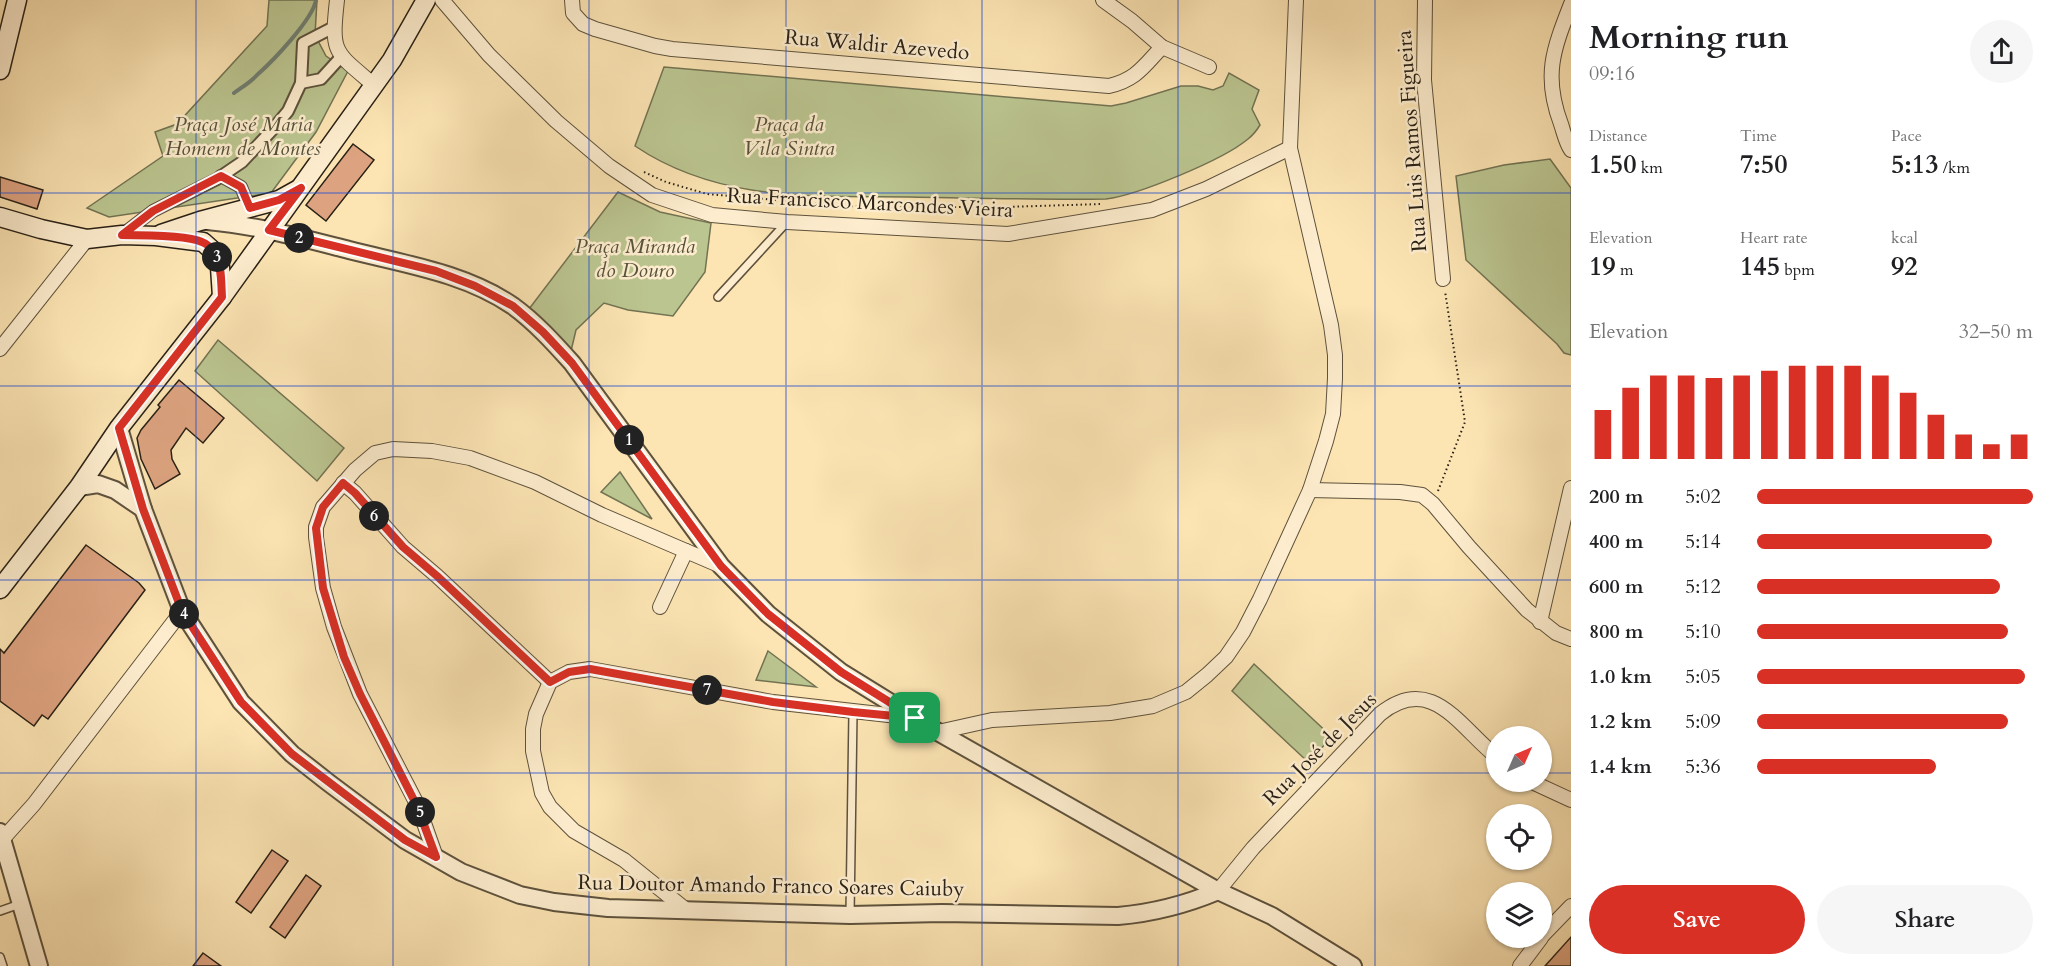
<!DOCTYPE html>
<meta charset="utf-8">
<style>
:root{--surface:#fff;--page:#f6f6f6;--text:#202124;--muted:#757577;--accent:#d93025}
body{margin:0;font-family:Cardo,serif;background:var(--page);color:var(--text);height:100vh;display:flex;flex-direction:column;font-size:22px;white-space:nowrap}
*{box-sizing:border-box;margin:0}
p{font-size:20px;color:var(--muted)}
.icon{flex:none;width:33px;height:33px;fill:none;stroke:currentColor;stroke-width:2;stroke-linecap:round;stroke-linejoin:round}
.map{position:relative;flex:1;overflow:hidden}
.details{display:flex;flex-direction:column;background:var(--surface);width:480px}
.details>*{flex:none}
.needle{width:39px;rotate:45deg}
.controls{position:absolute;left:1486px;top:726px;display:grid;gap:12px}
.controls a{display:grid;place-items:center;width:66px;height:66px;border-radius:50%;background:var(--surface);box-shadow:0 2px 4px #0004;font-size:30px}
.pin{position:absolute;display:grid;place-items:center;width:51px;height:51px;color:#fff;margin:-26px;border-radius:12px;box-shadow:0 3px 9px #0006}
.km{position:absolute;width:30px;height:30px;margin:-15px;border-radius:50%;background:#222;color:#fff;font-size:16px;line-height:30px;text-align:center}
.round{display:grid;place-items:center;flex:none;width:63px;height:63px;border-radius:32px;background:var(--page)}
.head{display:flex;align-items:center;justify-content:space-between;height:102px;padding:0 18px}
h1{font-size:33px;font-weight:800;line-height:45px}
.figures{display:grid;grid-template-columns:repeat(3,1fr);gap:9px;height:102px;padding:6px 18px}
.figures div{display:grid;align-content:center}
.figures b{font-size:26px;font-weight:800}
.figures small{font-size:16px;font-weight:400}
.figures p{font-size:16px}
.chart{height:168px;padding:12px 18px}
.chart p{display:flex;justify-content:space-between}
.chart svg{width:100%;height:108px;margin-top:6px;stroke:var(--accent);stroke-width:6}
.action{display:flex;gap:12px;margin-top:auto;padding:12px 18px}
.action a{flex:1;height:69px;border-radius:36px;background:var(--accent);color:#fff;font-size:24px;font-weight:800;line-height:69px;text-align:center}
.action a+a{background:var(--page);color:var(--text)}
ul{padding:0 18px;list-style:none;font-size:20px}
li{display:grid;grid-template-columns:96px 72px 1fr;align-items:center;height:45px}
li i{height:15px;border-radius:8px;background:var(--accent)}
main{display:flex;flex:1;min-height:0}
.map>svg:first-child{display:block}
</style>
<main>
<div class="map">
<svg width="1571" height="966" viewBox="0 0 1571 966">
<rect width="100%" height="100%" fill="#fce4b3"/>
<filter id="stains"><feTurbulence type="fractalNoise" baseFrequency=".00333" numOctaves="4"/><feColorMatrix values="0 0 0 0 .2 0 0 0 0 .09 0 0 0 0 .02 0 0 0 .5 -.17"/></filter>
<radialGradient id="worn" r=".72"><stop offset=".6" stop-color="#630" stop-opacity="0"/><stop offset="1" stop-color="#630" stop-opacity=".3"/></radialGradient>
<g fill="#bbc590" stroke="#727353" stroke-width="1.5">
<polygon points="269,0 317,0 315,35 326,56 348,71 316,132 271,193 109,217 87,208 163,156 155,132 177,124 267,26"/>
<path d="M664,67L1111,106L1126,103L1181,86H1198L1213,90L1223,86L1229,73L1259,90L1252,109L1260,125C1257,130 1253,135 1248,139C1223,160 1138,195 1106,199C1040,200 975,198 909,197C813,196 718,202 635,146Z"/>
<polygon points="1550,159 1571,188 1571,355 1564,353 1557,344 1466,260 1456,176 1504,165"/>
<polygon points="618,192 660,212 711,223 705,272 673,316 628,310 604,303 576,330 571,351 529,309"/>
<polygon points="218,340 344,448 317,481 195,371"/>
<polygon points="620,472 652,519 601,492"/>
<polygon points="768,651 816,687 756,680"/>
<polygon points="1254,664 1332,737 1308,762 1232,691"/>
</g>
<g fill="none" stroke-linecap="round" stroke-linejoin="round">
<path stroke="#707f72" stroke-width="4" d="M234,93C242,87 251,82 257,75C273,61 313,19 316,0"/>
</g>
<g fill="#dda380" stroke="#292116" stroke-width="1.5">
<polygon points="353,144 374,160 326,221 306,205"/>
<polygon points="0,177 43,190 37,209 0,197"/>
<polygon points="179,380 224,418 203,443 186,428 171,450 172,459 180,474 155,489 141,459 137,438 141,430 160,407 158,405"/>
<polygon points="86,545 139,583 145,590 48,719 42,715 34,726 0,701 0,649 4,653"/>
<polygon points="272,850 288,861 251,913 236,902"/>
<polygon points="306,875 321,886 285,938 270,927"/>
<polygon points="1571,937 1571,966 1545,966"/>
<polygon points="203,953 221,966 193,966"/>
</g>
<g fill="none" stroke-linecap="round" stroke-linejoin="round">
<defs>
<g id="service">
<polyline points="718,297 787,222"/>
<polyline points="0,911 20,904"/>
<polyline points="850,915 853,712"/>
<polyline points="0,957 3,966"/>
</g>
<g id="pedestrian">
<polyline points="301,83 321,79 341,57"/>
<polyline points="221,176 241,187 250,209"/>
<polyline points="123,234 153,211 217,179 242,162 274,128 288,111 301,83 303,43 334,27"/>
</g>
<g id="minor">
<path d="M337,0C331,54 334,51 374,85"/>
<polyline points="442,0 489,55 556,121 609,166 652,195 712,215 787,222 1008,234 1152,210 1206,189 1290,148"/>
<path d="M572,0L573,13L583,24L595,29L655,46L672,49L1109,86C1136,80 1144,66 1162,47"/>
<polyline points="1103,0 1132,21 1162,47 1209,67"/>
<polyline points="1425,0 1424,80 1443,279"/>
<path d="M1571,4C1553,50 1543,76 1561,124C1564,133 1566,143 1571,150"/>
<polyline points="0,349 87,239"/>
<polyline points="343,483 355,493 403,547 437,576 550,682"/>
<polyline points="1310,490 1400,492 1422,495 1433,504 1469,547 1527,610 1556,633 1571,639"/>
<polyline points="660,607 686,551"/>
<polyline points="1540,622 1571,488"/>
<polyline points="938,732 992,720 1110,713 1153,706 1186,692 1207,675 1226,657 1243,632 1260,599 1310,490 1326,441 1333,414 1335,378 1335,355 1331,325 1290,148 1296,0"/>
<polyline points="1532,782 1571,800"/>
<polyline points="0,842 34,804 182,611"/>
<polyline points="436,857 418,806 360,694 334,627 323,588 316,537 316,527 323,507 355,470 375,453 393,449 432,451 470,458 535,482 602,515 721,566"/>
<path d="M1218,891L1253,848L1380,714C1432,672 1460,728 1497,757"/>
<polyline points="685,909 624,860 574,831 550,807 542,793 533,751 533,729 536,714 550,682 569,672 590,669 773,702 915,718"/>
<polyline points="1542,936 1571,906"/>
<polyline points="1520,966 1541,938"/>
</g>
<g id="tertiary">
<path d="M207,221C255,225 302,238 349,250C404,264 465,273 513,306C535,322 554,343 572,363L721,566L768,614L841,672L938,732L1218,891L1272,916L1353,966"/>
<path d="M119,428L143,509L182,611L241,702L292,754L329,783L405,840L461,872L520,895L554,902L608,908L850,915L942,913L1118,916C1153,913 1187,904 1218,891"/>
<polyline points="79,487 98,484 115,490 143,509"/>
<polyline points="0,832 39,966"/>
</g>
<g id="secondary">
<polyline points="0,70 17,0"/>
<polyline points="0,217 41,229 87,239 122,235 156,236 203,242 212,250 217,257 220,267 222,297"/>
<polyline points="161,234 200,221 279,200 297,190"/>
<polyline points="0,589 79,487 119,428 222,297 392,60 426,0"/>
</g>
</defs>
<use href="#service" stroke="#5e523d" stroke-width="10"/>
<use href="#pedestrian" stroke="#5e523d" stroke-width="14"/>
<use href="#minor" stroke="#5e523d" stroke-width="16"/>
<use href="#tertiary" stroke="#5e523d" stroke-width="20"/>
<use href="#secondary" stroke="#292116" stroke-width="21"/>
<g stroke="#292116" stroke-width="2" stroke-dasharray="1.5 3" stroke-linecap="butt">
<polyline points="644,172 666,182 707,194 860,207 1005,207 1102,204"/>
<polyline points="1005,207 1006,219"/>
<polyline points="1438,491 1465,422 1445,291"/>
</g>
<use href="#service" stroke="#fdedce" stroke-width="7"/>
<use href="#pedestrian" stroke="#fdedce" stroke-width="10"/>
<use href="#minor" stroke="#fdedce" stroke-width="14"/>
<use href="#tertiary" stroke="#fdedce" stroke-width="16"/>
<use href="#secondary" stroke="#fdedce" stroke-width="18"/>
</g>
<g fill="none" stroke-linecap="round" stroke-linejoin="round">
<defs>
<path id="route" d="M221,176L241,187L250,208L279,200L301,188L269,230L436,271L475,286L513,306L543,332L572,363L721,566L768,614L841,672L915,718L853,712L773,702L590,669L569,672L550,682L437,576L403,547L355,493L343,483L323,507L316,528L323,588L344,657L360,694L417,806L436,857L405,840L292,754L241,702L182,611L143,509L119,428L222,297C221,283 222,268 216,255C213,250 208,244 202,242C186,235 140,235 122,235L153,211Z"/>
</defs>
<use href="#route" stroke="#fff" stroke-width="12"/>
<use href="#route" stroke="#d93025" stroke-width="8"/>
</g>
<path fill="none" stroke="#1d4ed8" stroke-width="1.5" stroke-opacity="0.55" d="M196,0V966M393,0V966M589,0V966M786,0V966M982,0V966M1178,0V966M1375,0V966M0,193H1571M0,386H1571M0,580H1571M0,773H1497M1542,773H1571"/>
<g text-anchor="middle" dominant-baseline="central" stroke-width="5" stroke-linejoin="round" paint-order="stroke">
<g font-size="21" fill="#292116" stroke="#fdedce">
<text transform="translate(877 45) rotate(5)">Rua Waldir Azevedo</text>
<text transform="translate(1412 141) rotate(-94)">Rua Luis Ramos Figueira</text>
<text transform="translate(870 203) rotate(3)">Rua Francisco Marcondes Vieira</text>
<text transform="translate(1320 749) rotate(-45)">Rua José de Jesus</text>
<text transform="translate(771 886) rotate(1)">Rua Doutor Amando Franco Soares Caiuby</text>
</g>
<g font-size="21" font-style="italic" fill="#55523b" stroke="#fdedce">
<text x="243" y="124">Praça José Maria<tspan x="243" dy="24">Homem de Montes</tspan></text>
<text x="789" y="124">Praça da<tspan x="789" dy="24">Vila Sintra</tspan></text>
<text x="635" y="246">Praça Miranda<tspan x="635" dy="24">do Douro</tspan></text>
</g>
</g>
<rect width="100%" height="100%" filter="url(#stains)"/>
<rect width="100%" height="100%" fill="url(#worn)"/>
</svg>
<div class="controls">
<a><svg class="needle" viewBox="-14 -14 28 28"><path d="M0-13l5 13h-10z" fill="#e53935"/><path d="M0 13l5-13h-10z" fill="#757577"/></svg></a>
<a><svg class="icon" aria-label="locate" viewBox="0 0 24 24"><circle cx="12" cy="12" r="6"/><path d="M12 2v4M12 18v4M2 12h4M18 12h4"/></svg></a>
<a><svg class="icon" aria-label="layers" viewBox="0 0 24 24"><path d="M12 4l9 5-9 5-9-5zM3 14l9 5 9-5"/></svg></a>
</div>
<div class="pin" style="left:915px;top:718px;background:#1e9e55"><svg class="icon" aria-label="arrive" viewBox="0 0 24 24"><path d="M6 21V4h12l-3 4 3 4H6"/></svg></div>
<b class="km" style="left:629px;top:440px">1</b>
<b class="km" style="left:299px;top:238px">2</b>
<b class="km" style="left:217px;top:257px">3</b>
<b class="km" style="left:184px;top:614px">4</b>
<b class="km" style="left:420px;top:812px">5</b>
<b class="km" style="left:374px;top:516px">6</b>
<b class="km" style="left:707px;top:690px">7</b>
</div>
<section class="details">
<div class="head"><div><h1>Morning run</h1><p>09:16</p></div><a class="round"><svg class="icon" aria-label="share" viewBox="0 0 24 24"><path d="M12 15V3M7 8l5-5 5 5M5 13v7h14v-7"/></svg></a></div>
<div class="figures">
<div><p>Distance</p><b>1.50<small> km</small></b></div>
<div><p>Time</p><b>7:50</b></div>
<div><p>Pace</p><b>5:13<small> /km</small></b></div>
</div>
<div class="figures">
<div><p>Elevation</p><b>19<small> m</small></b></div>
<div><p>Heart rate</p><b>145<small> bpm</small></b></div>
<div><p>kcal</p><b>92</b></div>
</div>
<div class="chart"><p><span>Elevation</span>32–50 m</p>
<svg viewBox="0 0 160 44" preserveAspectRatio="none"><path d="M5 44V24M15 44V15M25 44V10M35 44V10M45 44V11M55 44V10M65 44V8M75 44V6M85 44V6M95 44V6M105 44V10M115 44V17M125 44V26M135 44V34M145 44V38M155 44V34"/></svg>
</div>
<ul>
<li><b>200 m</b>5:02<i style="width:100%"></i></li>
<li><b>400 m</b>5:14<i style="width:85%"></i></li>
<li><b>600 m</b>5:12<i style="width:88%"></i></li>
<li><b>800 m</b>5:10<i style="width:91%"></i></li>
<li><b>1.0 km</b>5:05<i style="width:97%"></i></li>
<li><b>1.2 km</b>5:09<i style="width:91%"></i></li>
<li><b>1.4 km</b>5:36<i style="width:65%"></i></li>
</ul>
<div class="action"><a>Save</a><a>Share</a></div>
</section>
</main>
